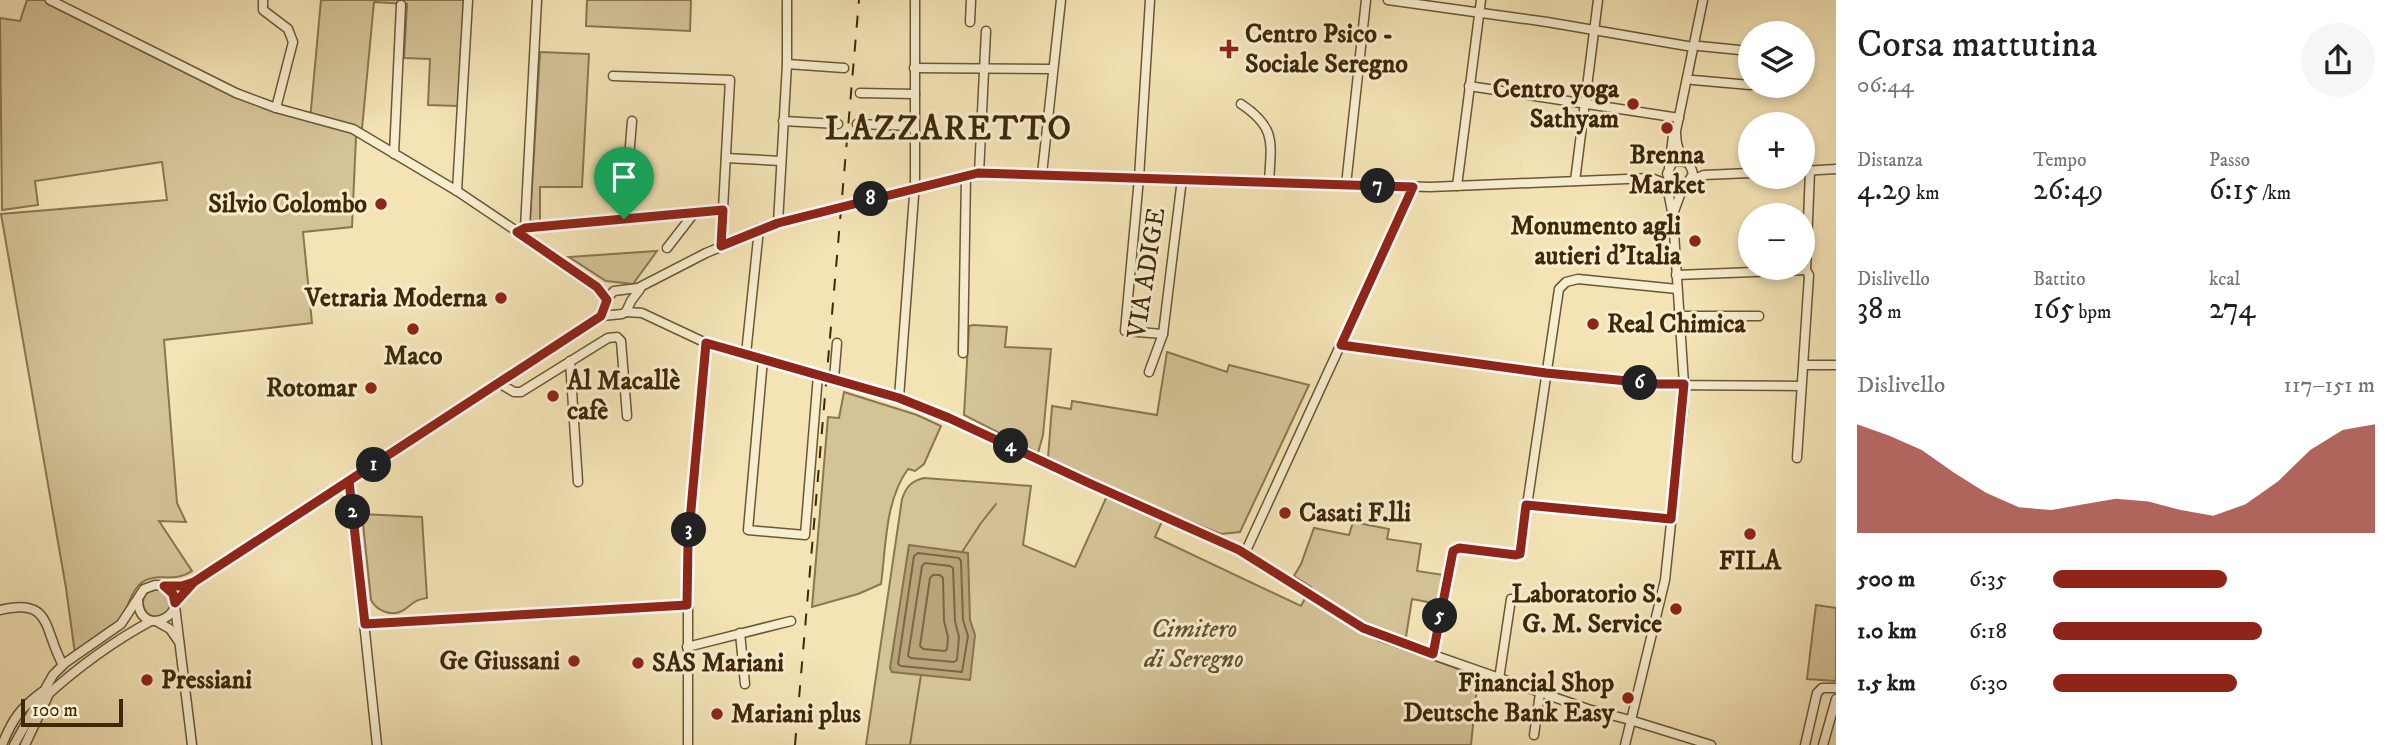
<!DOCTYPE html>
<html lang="it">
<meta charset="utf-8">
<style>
:root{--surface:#fff;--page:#f6f6f6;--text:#202124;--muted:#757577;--accent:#8f2418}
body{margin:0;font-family:"IM FELL DW Pica",serif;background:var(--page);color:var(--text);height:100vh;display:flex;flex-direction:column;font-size:26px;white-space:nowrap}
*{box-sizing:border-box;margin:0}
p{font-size:23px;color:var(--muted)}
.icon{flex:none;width:38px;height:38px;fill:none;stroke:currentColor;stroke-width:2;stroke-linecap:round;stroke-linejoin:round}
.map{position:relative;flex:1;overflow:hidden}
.details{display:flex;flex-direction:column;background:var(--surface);width:560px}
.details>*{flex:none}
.controls{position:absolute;left:1738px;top:21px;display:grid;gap:14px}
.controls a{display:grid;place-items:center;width:77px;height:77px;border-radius:50%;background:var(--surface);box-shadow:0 4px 10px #0003;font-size:35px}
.scale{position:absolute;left:21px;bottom:18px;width:102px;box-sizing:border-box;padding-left:7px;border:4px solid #3f2807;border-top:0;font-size:19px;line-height:24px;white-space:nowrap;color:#3f2807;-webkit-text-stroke:5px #f7edcf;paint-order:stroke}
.pin{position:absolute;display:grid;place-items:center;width:60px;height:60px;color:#fff;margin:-72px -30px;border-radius:50% 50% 50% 0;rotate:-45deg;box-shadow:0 0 7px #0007}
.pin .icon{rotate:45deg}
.km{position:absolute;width:35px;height:35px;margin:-18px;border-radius:50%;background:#222;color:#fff;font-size:19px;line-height:35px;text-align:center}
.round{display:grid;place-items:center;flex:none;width:74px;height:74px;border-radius:37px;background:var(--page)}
.summary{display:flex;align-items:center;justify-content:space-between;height:119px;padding:0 21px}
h1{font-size:38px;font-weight:600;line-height:52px}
.metrics{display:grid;grid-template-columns:repeat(3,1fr);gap:10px;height:119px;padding:7px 21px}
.metrics div{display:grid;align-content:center}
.metrics b{font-size:30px;font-weight:600}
.metrics small{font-size:19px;font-weight:400}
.metrics p{font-size:19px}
.chart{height:196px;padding:14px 21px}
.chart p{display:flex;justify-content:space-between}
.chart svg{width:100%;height:126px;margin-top:7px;fill:var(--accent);opacity:.7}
ul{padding:0 21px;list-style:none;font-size:23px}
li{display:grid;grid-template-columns:112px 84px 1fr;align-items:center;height:52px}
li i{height:18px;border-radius:9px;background:var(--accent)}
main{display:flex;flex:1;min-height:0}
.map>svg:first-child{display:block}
</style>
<main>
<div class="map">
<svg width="1836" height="745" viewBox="0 0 1836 745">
<rect width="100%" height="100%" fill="#f3e3b5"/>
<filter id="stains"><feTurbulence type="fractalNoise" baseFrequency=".00286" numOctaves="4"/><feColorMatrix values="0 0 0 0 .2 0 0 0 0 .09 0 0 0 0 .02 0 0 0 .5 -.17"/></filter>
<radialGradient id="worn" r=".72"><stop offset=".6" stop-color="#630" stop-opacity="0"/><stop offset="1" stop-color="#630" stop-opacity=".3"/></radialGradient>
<g fill="#d4c397" stroke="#8a764f" stroke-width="2">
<path d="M27,0H44L148,49L237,95L310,120L321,0H464L458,106L428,105L430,59L404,58L407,4L374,2L362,129L356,137L352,227L303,232L312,323L164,340L177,503L186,522L159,521L192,571C173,584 156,571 141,583C131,591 129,606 122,616C111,631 90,643 75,654L66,588L1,214L167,200L162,162L35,181L38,205L2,210L0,18L20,21Z"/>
<polygon points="587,0 691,0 690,31 586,26"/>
<polygon points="540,52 589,54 582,187 540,187 540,221 530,221"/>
<polygon points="657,251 633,284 606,281 569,257"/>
<polygon points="973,325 1007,327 1005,347 1051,349 1043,435 1038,453 964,415 969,326"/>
<path d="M1167,352L1227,372L1229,365L1309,385L1240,532L1221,534L1166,512L1155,537L1301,606L1311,587L1294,576L1301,564L1314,528L1349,535L1353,522L1389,529L1387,539L1421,544L1417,571L1444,575L1438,604L1412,599L1404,649L1478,676L1471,745H866L902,499C906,487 911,481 924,478L1031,486L1023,545L1075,567L1111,487L1048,458L1052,406L1071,409L1072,401L1157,415Z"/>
<path d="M844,392L917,415L941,426L924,464L915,471L908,469C885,500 886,547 881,584L858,594L812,607L828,417L839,418Z"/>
<path d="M362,514L422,517L427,598C412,600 413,605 402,611C391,617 376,610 371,600Z"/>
<circle cx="157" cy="603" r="14"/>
<polygon points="1816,605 1836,608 1836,681 1807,679"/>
</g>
<polygon fill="#b6a37a" stroke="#86724c" stroke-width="2" points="909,545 968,553 970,620 975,635 970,680 892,672 890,668"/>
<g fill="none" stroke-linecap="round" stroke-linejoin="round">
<g stroke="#7a6640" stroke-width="2">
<polygon points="918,553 959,558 961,561 963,620 968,636 962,672 901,666 898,664 914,556"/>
<polygon points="925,563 950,566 953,568 955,621 959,637 957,660 954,662 911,658 908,656 922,566"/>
<polygon points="933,575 940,575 943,578 944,621 948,637 947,649 945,651 923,649 920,646 930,578"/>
</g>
<g stroke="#86724c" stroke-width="2">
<polyline points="962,552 981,523 996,504"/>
<polyline points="910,745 921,675"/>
</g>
<defs>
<g id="minor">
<polyline points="50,0 236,93 276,108 353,129 457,191 546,251 597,287 607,300"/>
<polyline points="263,0 263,10 288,29 293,42 276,108"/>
<polyline points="1150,0 1139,178 1125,331 1163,334"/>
<polyline points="1388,0 1547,22 1693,47"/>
<polyline points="970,22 971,0"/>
<polyline points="1699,46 1750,51"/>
<polyline points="787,64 844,68"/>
<polyline points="914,68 1052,69"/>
<polyline points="613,76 730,80 721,246"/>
<polyline points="1693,80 1750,85"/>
<polyline points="1469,86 1679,118"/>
<polyline points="860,93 915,94"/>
<path d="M1241,104C1277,128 1271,143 1269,182"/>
<polyline points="783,121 838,124"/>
<polyline points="857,124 914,126"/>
<polyline points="394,154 401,5"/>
<polyline points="726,158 781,161"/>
<polyline points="1685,162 1678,161 1672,163 1667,174 1673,185 1680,187 1687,185"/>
<polyline points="1669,167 1673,136"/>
<polyline points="1802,171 1836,169"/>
<polyline points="979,173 986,31"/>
<polyline points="1042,174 1061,0"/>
<polyline points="1575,181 1598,0"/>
<polyline points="1690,181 1704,175 1750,173"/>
<polyline points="1346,185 1366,0"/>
<polyline points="1457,186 1481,0"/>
<polyline points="457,191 468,0"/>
<path d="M1673,214L1680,195L1693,174C1689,155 1676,160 1676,131L1703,0"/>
<polyline points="624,219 632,121"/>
<polyline points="778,223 787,64 787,0"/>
<polyline points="525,228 537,0"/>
<polyline points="520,230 525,228 723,210"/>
<polyline points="667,248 695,212"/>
<polyline points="1676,275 1806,270"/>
<polyline points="626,312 642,313 706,343 899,398 949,418 1091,484 1239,550 1364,628 1379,636 1588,709 1630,720 1711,745"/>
<polyline points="602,316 607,298 614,291 638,288 706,253 778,223 979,173 1430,187 1651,178 1664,183 1669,181"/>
<polyline points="1679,316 1759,316"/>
<polyline points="1341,345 1546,373 1658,385 1801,386"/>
<polyline points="963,353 966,176"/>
<polyline points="746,354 759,229"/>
<polyline points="763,359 748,530 805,535 818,375"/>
<polyline points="570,361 578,482"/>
<polyline points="1804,365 1836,365"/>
<polyline points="1149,372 1163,334 1182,179"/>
<polyline points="834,379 837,343"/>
<polyline points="497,382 514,392 521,392 608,338 617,337 621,341 627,416"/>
<polyline points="899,398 915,182 915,0"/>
<polyline points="1797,458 1809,275 1806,270 1810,171"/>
<polyline points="349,481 377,745"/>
<polyline points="1526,505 1671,519"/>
<polyline points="1245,553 1413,187"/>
<path d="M138,600C139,642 198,612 165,586"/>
<polyline points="175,603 194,582 602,316 622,314 626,312 631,301 640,289"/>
<polyline points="175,606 192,745"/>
<path d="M0,610C53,597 43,630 63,665"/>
<polyline points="156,621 170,629 179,642"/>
<polyline points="365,624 687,605"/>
<polyline points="740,633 745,684"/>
<polyline points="687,647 791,621"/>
<polyline points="1433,654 1453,551 1459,548 1516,555 1520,553 1559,289 1566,282 1578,279 1677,289"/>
<polyline points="1499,679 1511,599"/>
<path d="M44,698C77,668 112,642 151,621"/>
<polyline points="1534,735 1540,693"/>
<path d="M2,745C12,720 20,708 42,692"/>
<polyline points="14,745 53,675 65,663 121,624 144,589 155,585 174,586 192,583"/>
<polyline points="25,745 48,696"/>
<polyline points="688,745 688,543 706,343"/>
<polyline points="1625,745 1665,580 1683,410 1684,384 1673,217 1668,191 1670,182"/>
<polyline points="1805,745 1817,693 1822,688 1836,688"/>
<polyline points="1823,745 1836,699"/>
</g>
</defs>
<use href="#minor" stroke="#6c5732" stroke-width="11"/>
<use href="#minor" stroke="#f7edcf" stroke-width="8"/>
<polyline stroke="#3f2807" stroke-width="2" stroke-dasharray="12 12" stroke-linecap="butt" points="795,745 859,0"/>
</g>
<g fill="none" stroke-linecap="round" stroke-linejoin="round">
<defs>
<polyline id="route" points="624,219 525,228 517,232 597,287 607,300 601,316 194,582 175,603 173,594 164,586 182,586 194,582 349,481 365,624 687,605 688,543 706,343 899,398 949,418 1091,484 1239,550 1363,628 1433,654 1453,551 1459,548 1516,555 1520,554 1526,505 1671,519 1684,384 1658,384 1546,373 1341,345 1413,187 978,173 778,223 721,246 723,210 624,219"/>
</defs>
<use href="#route" stroke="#fff" stroke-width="14"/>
<use href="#route" stroke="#8f2418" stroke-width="9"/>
</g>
<g fill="#8f2418" stroke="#f7edcf" stroke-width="2.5">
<path d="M1225.5 38.5h7v7h7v7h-7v7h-7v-7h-7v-7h7z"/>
<circle cx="1633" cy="104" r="7"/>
<circle cx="1667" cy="128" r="7"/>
<circle cx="381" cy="204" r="7"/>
<circle cx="1695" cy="241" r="7"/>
<circle cx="501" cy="298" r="7"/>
<circle cx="1593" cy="324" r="7"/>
<circle cx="413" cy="329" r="7"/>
<circle cx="371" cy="388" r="7"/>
<circle cx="553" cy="396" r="7"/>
<circle cx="1285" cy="513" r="7"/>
<circle cx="1750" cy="534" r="7"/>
<circle cx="1676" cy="609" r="7"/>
<circle cx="574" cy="661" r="7"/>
<circle cx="638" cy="663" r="7"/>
<circle cx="147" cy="680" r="7"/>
<circle cx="1628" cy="698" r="7"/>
<circle cx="717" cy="714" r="7"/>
</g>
<g text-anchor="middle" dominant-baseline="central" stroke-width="6" stroke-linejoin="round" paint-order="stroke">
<g font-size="26" font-weight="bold" fill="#3f2807" stroke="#f7edcf" text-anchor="end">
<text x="1245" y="34" text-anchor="start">Centro Psico -<tspan x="1245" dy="30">Sociale Seregno</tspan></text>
<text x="1619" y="89">Centro yoga<tspan x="1619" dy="30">Sathyam</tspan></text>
<text x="1667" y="155" text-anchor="middle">Brenna<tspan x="1667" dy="30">Market</tspan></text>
<text x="367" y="204">Silvio Colombo</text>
<text x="1681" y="226">Monumento agli<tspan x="1681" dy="30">autieri d'Italia</tspan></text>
<text x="487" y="298">Vetraria Moderna</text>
<text x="1607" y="324" text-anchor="start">Real Chimica</text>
<text x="413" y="356" text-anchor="middle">Maco</text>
<text x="567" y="381" text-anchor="start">Al Macallè<tspan x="567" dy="30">cafè</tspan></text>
<text x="357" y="388">Rotomar</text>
<text x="1299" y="513" text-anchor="start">Casati F.lli</text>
<text x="1750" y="561" text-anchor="middle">FILA</text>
<text x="1662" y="594">Laboratorio S.<tspan x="1662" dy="30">G. M. Service</tspan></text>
<text x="560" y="661">Ge Giussani</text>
<text x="652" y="663" text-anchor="start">SAS Mariani</text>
<text x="161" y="680" text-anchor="start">Pressiani</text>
<text x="1614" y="683">Financial Shop<tspan x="1614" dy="30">Deutsche Bank Easy</tspan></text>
<text x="731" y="714" text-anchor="start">Mariani plus</text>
</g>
<g font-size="26" fill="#3f2807" stroke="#f7edcf">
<text transform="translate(1147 273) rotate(-81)">VIA ADIGE</text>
</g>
<g font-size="26" font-style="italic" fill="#644f2b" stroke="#f7edcf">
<text x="1194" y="629">Cimitero<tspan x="1194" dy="30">di Seregno</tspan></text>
</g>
<g font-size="33" font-weight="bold" letter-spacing="2" fill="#3f2807" stroke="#f7edcf">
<text x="949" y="129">LAZZARETTO</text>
</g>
</g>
<rect width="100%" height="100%" filter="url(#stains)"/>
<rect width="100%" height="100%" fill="url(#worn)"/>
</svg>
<div class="controls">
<a><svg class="icon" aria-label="layers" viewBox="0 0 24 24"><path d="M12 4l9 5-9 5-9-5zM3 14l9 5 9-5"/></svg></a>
<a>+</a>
<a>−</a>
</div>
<div class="scale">100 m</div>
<div class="pin" style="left:624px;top:219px;background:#1e9e55"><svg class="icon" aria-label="arrive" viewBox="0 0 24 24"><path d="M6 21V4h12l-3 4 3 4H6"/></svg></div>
<b class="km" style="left:374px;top:465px">1</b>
<b class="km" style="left:353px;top:512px">2</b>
<b class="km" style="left:689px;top:530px">3</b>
<b class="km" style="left:1011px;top:446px">4</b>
<b class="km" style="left:1440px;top:616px">5</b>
<b class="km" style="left:1640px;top:383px">6</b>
<b class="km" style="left:1378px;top:186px">7</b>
<b class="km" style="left:871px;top:199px">8</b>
</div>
<section class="details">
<div class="summary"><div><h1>Corsa mattutina</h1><p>06:44</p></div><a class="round"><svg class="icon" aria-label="share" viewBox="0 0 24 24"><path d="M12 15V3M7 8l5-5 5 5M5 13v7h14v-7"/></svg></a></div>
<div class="metrics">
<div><p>Distanza</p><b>4.29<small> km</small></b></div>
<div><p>Tempo</p><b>26:49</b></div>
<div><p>Passo</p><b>6:15<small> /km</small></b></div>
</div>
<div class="metrics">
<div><p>Dislivello</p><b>38<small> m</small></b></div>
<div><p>Battito</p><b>165<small> bpm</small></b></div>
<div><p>kcal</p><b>274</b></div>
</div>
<div class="chart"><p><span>Dislivello</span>117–151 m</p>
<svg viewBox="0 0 160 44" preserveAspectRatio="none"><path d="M0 44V6L10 10L20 15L30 23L40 30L50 35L60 36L70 34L80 32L90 33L100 36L110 38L120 34L130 26L140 15L150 8L160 6V44z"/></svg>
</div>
<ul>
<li><b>500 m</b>6:35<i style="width:54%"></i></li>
<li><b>1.0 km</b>6:18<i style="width:65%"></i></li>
<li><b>1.5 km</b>6:30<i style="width:57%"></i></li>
</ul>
</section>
</main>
